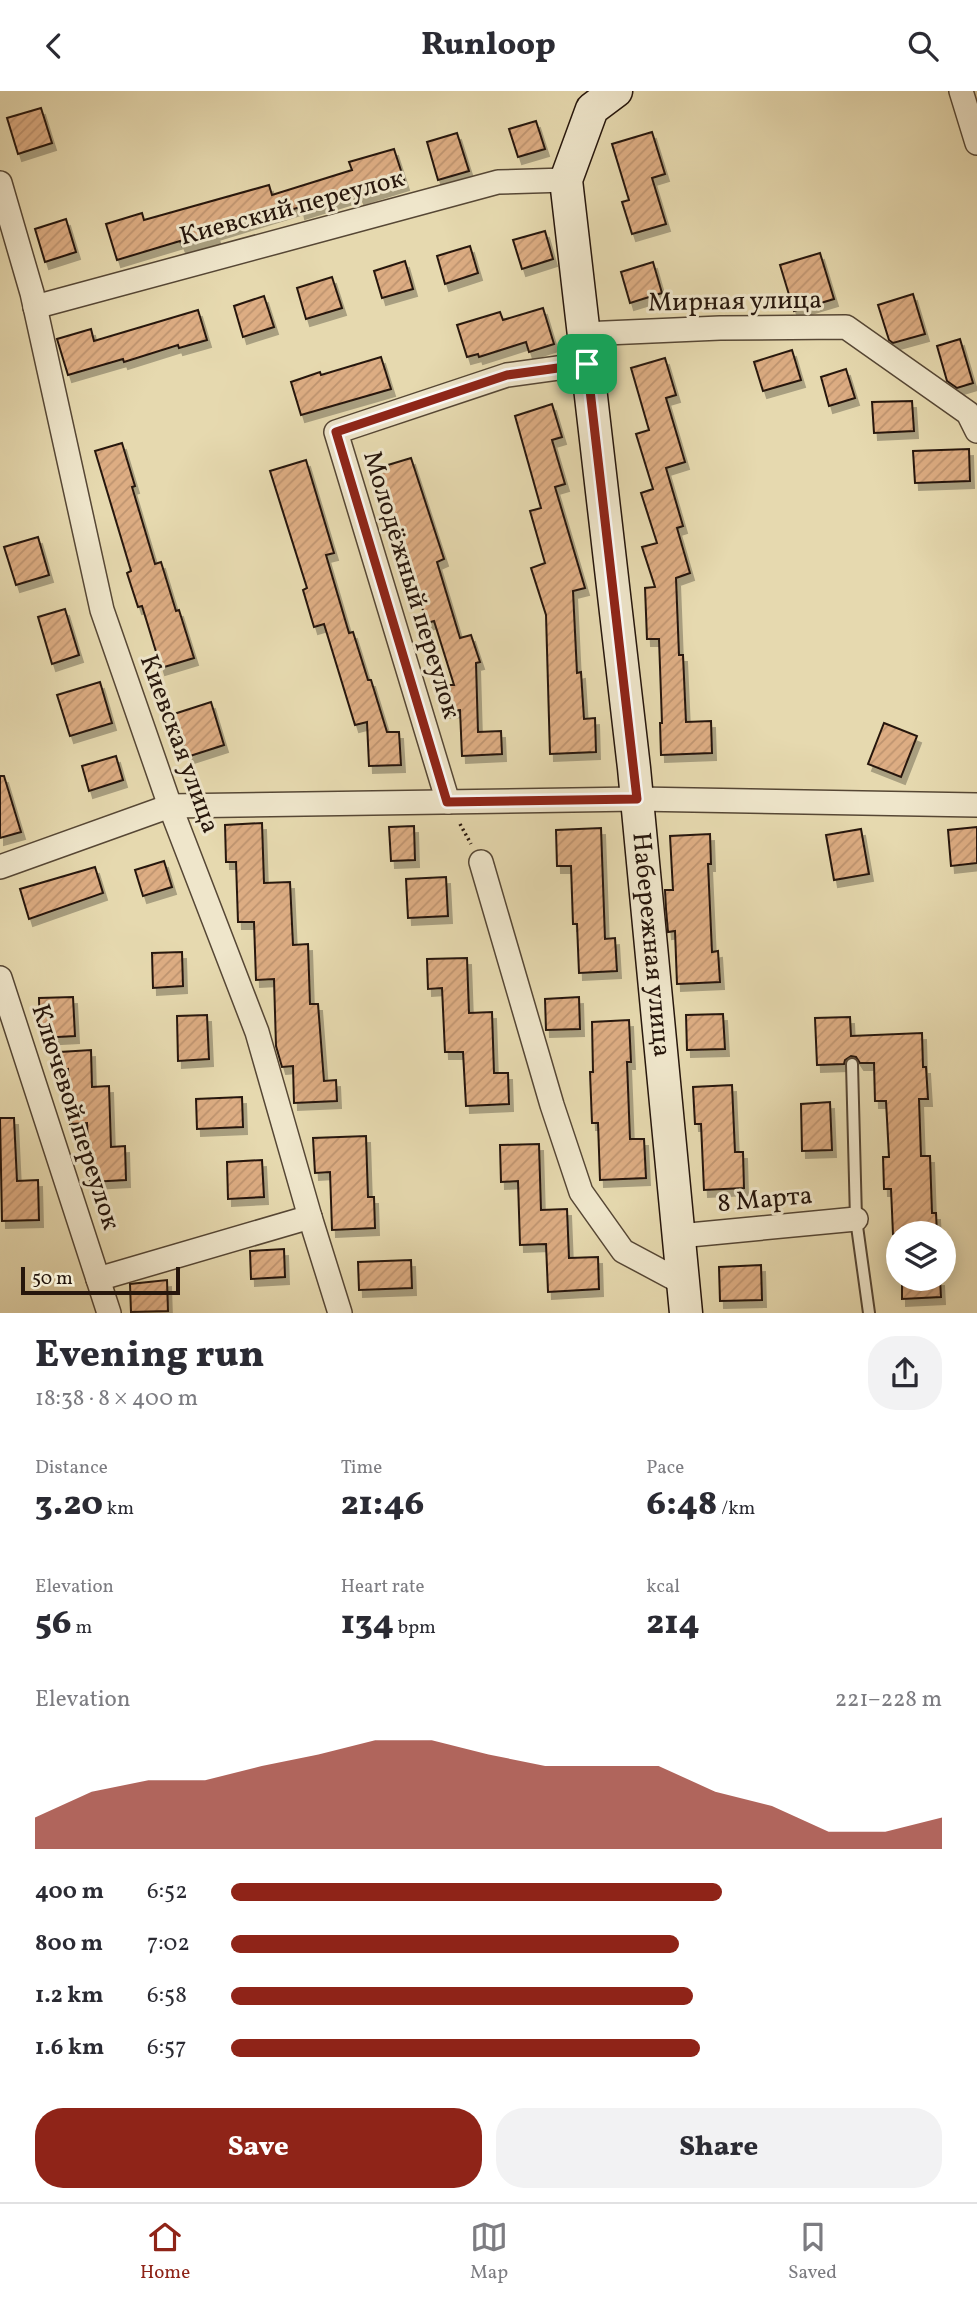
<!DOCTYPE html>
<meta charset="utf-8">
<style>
:root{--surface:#fff;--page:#f2f2f3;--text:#2b2b33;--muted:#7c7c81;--line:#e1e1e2;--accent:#8f2418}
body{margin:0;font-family:Vollkorn,serif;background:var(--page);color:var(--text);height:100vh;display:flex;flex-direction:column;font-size:26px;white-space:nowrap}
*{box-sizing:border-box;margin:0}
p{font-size:23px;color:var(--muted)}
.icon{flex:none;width:38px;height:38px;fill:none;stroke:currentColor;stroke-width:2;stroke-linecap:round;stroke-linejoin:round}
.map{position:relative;height:1222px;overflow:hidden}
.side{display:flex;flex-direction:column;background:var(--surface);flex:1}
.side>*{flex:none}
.fabs{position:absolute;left:886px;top:1130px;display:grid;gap:14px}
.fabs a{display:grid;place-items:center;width:70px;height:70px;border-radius:50%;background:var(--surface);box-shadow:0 4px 18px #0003;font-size:35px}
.scale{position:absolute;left:21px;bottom:18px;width:159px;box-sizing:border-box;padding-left:7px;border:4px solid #26160c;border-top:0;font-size:19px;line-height:24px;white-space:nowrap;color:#26160c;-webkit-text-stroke:5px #efe6cb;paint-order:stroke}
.pin{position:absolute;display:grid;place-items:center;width:60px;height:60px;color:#fff;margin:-30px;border-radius:14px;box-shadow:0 4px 10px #0006}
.round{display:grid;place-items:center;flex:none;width:74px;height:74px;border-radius:28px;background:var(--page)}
.overview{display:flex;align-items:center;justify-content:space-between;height:119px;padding:0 35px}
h1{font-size:38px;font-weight:800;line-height:52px}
.stats{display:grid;grid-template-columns:repeat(3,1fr);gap:10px;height:119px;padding:7px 35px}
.stats div{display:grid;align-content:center}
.stats b{font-size:35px;font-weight:800}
.stats small{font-size:19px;font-weight:400}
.stats p{font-size:19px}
.chart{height:196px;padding:14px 35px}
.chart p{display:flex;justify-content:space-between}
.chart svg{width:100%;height:126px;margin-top:7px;fill:var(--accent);opacity:.7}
.button{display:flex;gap:14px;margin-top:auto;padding:14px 35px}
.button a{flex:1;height:80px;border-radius:28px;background:var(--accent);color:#fff;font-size:28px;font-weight:800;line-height:80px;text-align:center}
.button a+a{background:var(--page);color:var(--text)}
ul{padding:0 35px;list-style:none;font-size:23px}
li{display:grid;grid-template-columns:112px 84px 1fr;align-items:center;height:52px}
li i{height:18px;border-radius:9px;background:var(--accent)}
header{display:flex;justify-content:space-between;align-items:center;height:91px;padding:0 35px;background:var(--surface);font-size:32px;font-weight:800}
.menu{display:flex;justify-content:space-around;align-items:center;height:98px;border-top:2px solid var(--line);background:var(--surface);font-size:19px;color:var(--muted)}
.menu a{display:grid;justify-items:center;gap:4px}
.menu .current{color:var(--accent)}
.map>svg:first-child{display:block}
</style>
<header><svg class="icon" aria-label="back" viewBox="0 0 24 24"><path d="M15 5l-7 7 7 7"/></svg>Runloop<svg class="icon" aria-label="search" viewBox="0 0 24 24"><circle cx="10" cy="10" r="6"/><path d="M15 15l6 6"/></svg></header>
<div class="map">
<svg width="977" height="1222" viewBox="0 0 977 1222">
<defs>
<pattern id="building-hatch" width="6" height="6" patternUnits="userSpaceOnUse" patternTransform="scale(1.75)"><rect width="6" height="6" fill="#ddad83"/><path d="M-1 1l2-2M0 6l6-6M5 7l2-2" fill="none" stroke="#be9470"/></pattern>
<filter id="shadow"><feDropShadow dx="4" dy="7" stdDeviation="0" flood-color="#0004"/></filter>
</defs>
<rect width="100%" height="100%" fill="#e6d9af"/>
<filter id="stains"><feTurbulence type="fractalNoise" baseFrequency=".00286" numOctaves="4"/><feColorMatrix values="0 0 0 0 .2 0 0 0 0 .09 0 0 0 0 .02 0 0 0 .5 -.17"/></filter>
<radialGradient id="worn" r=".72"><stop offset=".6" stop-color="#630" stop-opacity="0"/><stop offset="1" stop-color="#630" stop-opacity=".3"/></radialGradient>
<g fill="url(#building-hatch)" stroke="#26160c" stroke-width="2" filter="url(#shadow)">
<polygon points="41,17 52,52 18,63 7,27"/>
<polygon points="536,30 545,58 518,66 509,38"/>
<polygon points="652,41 665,83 652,87 666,133 632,143 622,111 629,109 612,53"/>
<polygon points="457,42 469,80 438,89 427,51"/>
<polygon points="394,58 405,92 360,106 359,103 301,121 300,116 215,142 216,145 182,155 180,150 117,169 106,133 142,122 144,129 269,94 272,104 352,79 349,71"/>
<polygon points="66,128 76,161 45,171 35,138"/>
<polygon points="545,140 553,168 522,178 513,149"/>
<polygon points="470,155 478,182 445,193 437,165"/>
<polygon points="820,162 834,208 794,220 780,174"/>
<polygon points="405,170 413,198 382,207 374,180"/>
<polygon points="653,171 662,202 630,212 621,181"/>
<polygon points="332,186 342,217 306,228 297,197"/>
<polygon points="913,203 925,243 893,252 889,249 878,214"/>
<polygon points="264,205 274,236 243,246 234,215"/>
<polygon points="543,217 554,253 529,261 526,251 479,266 478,263 467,266 457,234 500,221 503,229"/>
<polygon points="198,219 207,249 179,257 178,254 124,271 123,268 68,284 57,248 91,238 94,250"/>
<polygon points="960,248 973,292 957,297 947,290 937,255"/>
<polygon points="792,259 801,289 763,300 754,271"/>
<polygon points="381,266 391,298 301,324 291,291 320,281 321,284"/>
<polygon points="665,267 676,304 666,307 685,371 666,377 683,435 677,437 690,482 676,487 679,564 683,564 686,631 711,630 712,662 661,664 660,632 662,632 659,548 647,548 645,497 655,496 642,456 657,452 641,402 653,398 636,343 649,339 631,277"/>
<polygon points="846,278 855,307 829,315 821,286"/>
<polygon points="912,310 914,340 874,342 872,311"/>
<polygon points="552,313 562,346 552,349 565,393 555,396 585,497 573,500 577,582 581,581 584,628 595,627 596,661 550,663 546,524 531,477 545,472 530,420 541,417 515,325"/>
<polygon points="122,352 135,395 132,396 155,473 161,471 176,520 179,519 194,567 161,577 142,515 138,516 127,482 131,480 95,360"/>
<polygon points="969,358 970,390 915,392 913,360"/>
<polygon points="411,367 444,468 437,471 460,547 471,544 480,571 476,572 478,641 501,640 502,663 462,665 460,619 445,620 444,594 454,594 434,530 427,532 378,377"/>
<polygon points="306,369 334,462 326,464 349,542 353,541 368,589 371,589 387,641 399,641 401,674 369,675 367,631 355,634 324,533 314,536 303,499 307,497 270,380"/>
<polygon points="38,446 49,484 16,494 4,456"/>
<polygon points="65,518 79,564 52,573 38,526"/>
<polygon points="100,591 112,632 70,645 57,604"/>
<polygon points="211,611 224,654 187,666 174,623"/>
<polygon points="884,632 917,645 901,686 868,673"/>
<polygon points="116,665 123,689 89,700 82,675"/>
<polygon points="0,685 4,685 21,741 0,747"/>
<polygon points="262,732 264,792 290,791 293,854 308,853 310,913 318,913 324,990 336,989 337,1010 294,1012 293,975 282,976 276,955 274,888 256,889 254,831 238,831 236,771 226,771 225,734"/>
<polygon points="414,735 415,769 391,770 389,736"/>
<polygon points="977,736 977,772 951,775 948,739"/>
<polygon points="601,737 605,848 615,847 617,880 579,882 577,833 573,833 571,775 557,775 556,739"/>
<polygon points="861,738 869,783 834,789 826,744"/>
<polygon points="710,743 711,773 708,773 712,861 718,860 720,891 677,893 675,840 668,841 666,818 665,799 673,799 670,745"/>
<polygon points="164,770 172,796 143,805 135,779"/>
<polygon points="95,776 103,802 29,828 20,798"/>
<polygon points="446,786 448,825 408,827 406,788"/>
<polygon points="182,861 183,895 153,897 152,862"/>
<polygon points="467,867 469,922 492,921 494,982 508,982 509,1013 466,1015 463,961 445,961 442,897 428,898 427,868"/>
<polygon points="73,906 75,945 40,947 39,907"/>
<polygon points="579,906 580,938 546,939 545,908"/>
<polygon points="723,923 725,958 687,959 686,924"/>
<polygon points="207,924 209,968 178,970 177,925"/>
<polygon points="850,926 851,945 922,942 923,976 926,976 928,1008 919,1008 921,1065 930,1065 932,1122 936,1122 937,1143 893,1143 891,1098 884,1098 883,1066 889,1066 886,1010 875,1010 874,972 860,972 856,966 851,965 845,969 844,973 817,974 815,927"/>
<polygon points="629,929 631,971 627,971 630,1048 644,1048 646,1087 600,1089 598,1032 592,1032 590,981 593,981 592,931"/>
<polygon points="91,959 92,996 109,995 111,1056 125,1055 126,1089 90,1091 87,1032 70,1033 68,978 61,979 60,961"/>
<polygon points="732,994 735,1061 743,1061 744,1097 704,1099 701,1033 695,1033 693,996"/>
<polygon points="242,1006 243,1036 197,1038 196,1008"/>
<polygon points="830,1011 832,1059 802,1060 801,1013"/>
<polygon points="0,1027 14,1027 17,1090 38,1089 39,1129 2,1130"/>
<polygon points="366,1045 368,1106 374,1106 375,1137 332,1139 330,1081 315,1082 313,1047"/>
<polygon points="539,1053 541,1119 567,1118 569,1167 598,1166 599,1198 548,1201 546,1153 520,1154 518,1090 501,1091 500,1054"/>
<polygon points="262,1069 264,1106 228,1108 227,1071"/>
<polygon points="284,1158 285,1186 251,1188 250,1160"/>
<polygon points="411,1169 412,1197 359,1199 358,1171"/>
<polygon points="761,1174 762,1209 720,1210 719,1176"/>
<polygon points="902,1188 940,1188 941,1206 902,1208"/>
<polygon points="167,1189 168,1220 131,1221 130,1193"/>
</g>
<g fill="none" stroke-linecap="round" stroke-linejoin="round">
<defs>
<polyline id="lane" points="852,973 856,1128 869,1222"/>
<g id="street">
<polyline points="961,0 977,52"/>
<polyline points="0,92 32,202 102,519 170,715 257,941 310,1126 340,1222"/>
<polyline points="35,216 498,91 566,89"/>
<polyline points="583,243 720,237 846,236 968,322 977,340"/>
<polyline points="448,711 336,341 507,284 587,273"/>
<polyline points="481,771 552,1014 581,1101 623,1160 683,1192"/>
<polyline points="0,776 170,715 637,708 977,714"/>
<polyline points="0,887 109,1222"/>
<polyline points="679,1145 856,1128"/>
<polyline points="98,1188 310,1126"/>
</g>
<g id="secondary">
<path id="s1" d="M616,0L592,18L566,89L634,677L686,1222"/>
</g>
</defs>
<use href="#lane" stroke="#564735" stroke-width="14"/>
<use href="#street" stroke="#564735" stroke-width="26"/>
<use href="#secondary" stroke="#26160c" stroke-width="35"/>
<polyline stroke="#26160c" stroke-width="3.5" stroke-dasharray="2 3.5" stroke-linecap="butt" points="460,733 471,753"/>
<use href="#lane" stroke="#efe6cb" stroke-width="10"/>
<use href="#street" stroke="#efe6cb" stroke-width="23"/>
<use href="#secondary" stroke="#efe6cb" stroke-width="32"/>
</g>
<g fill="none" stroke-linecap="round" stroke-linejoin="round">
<defs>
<polygon id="route" points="587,273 637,708 447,711 336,341 507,284"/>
</defs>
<use href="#route" stroke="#fff" stroke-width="14"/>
<use href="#route" stroke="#8f2418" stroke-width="9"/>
</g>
<g text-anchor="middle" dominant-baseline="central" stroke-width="6" stroke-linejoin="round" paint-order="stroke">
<g font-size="26" fill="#26160c" stroke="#efe6cb">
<text transform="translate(292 117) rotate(-15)">Киевский переулок</text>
<text transform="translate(735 211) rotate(-1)">Мирная улица</text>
<text transform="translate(411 494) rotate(73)">Молодёжный переулок</text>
<text transform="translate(179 653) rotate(70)">Киевская улица</text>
<text stroke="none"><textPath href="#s1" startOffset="875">Набережная улица</textPath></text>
<text transform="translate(75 1026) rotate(72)">Ключевой переулок</text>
<text transform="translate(765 1109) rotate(-5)">8 Марта</text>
</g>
</g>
<rect width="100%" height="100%" filter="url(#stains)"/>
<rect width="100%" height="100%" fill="url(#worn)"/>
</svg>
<div class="fabs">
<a><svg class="icon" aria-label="layers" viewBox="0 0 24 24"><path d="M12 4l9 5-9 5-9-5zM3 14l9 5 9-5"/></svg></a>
</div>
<div class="scale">50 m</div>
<div class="pin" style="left:587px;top:273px;background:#1e9e55"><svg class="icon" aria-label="arrive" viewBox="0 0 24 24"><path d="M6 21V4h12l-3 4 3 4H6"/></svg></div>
</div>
<section class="side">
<div class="overview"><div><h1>Evening run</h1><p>18:38 · 8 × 400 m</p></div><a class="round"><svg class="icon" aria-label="share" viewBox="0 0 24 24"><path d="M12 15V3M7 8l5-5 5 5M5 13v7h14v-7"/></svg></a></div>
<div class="stats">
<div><p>Distance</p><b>3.20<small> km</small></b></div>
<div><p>Time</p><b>21:46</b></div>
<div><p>Pace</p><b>6:48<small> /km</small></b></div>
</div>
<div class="stats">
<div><p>Elevation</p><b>56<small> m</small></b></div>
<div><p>Heart rate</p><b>134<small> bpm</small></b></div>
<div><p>kcal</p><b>214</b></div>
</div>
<div class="chart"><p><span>Elevation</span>221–228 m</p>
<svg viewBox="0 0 160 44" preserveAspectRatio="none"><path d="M0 44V33L10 24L20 20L30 20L40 15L50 11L60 6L70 6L80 11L90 15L100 15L110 15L120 24L130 29L140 38L150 38L160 33V44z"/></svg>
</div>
<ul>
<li><b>400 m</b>6:52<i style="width:69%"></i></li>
<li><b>800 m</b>7:02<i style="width:63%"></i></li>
<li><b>1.2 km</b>6:58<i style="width:65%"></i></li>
<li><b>1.6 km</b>6:57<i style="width:66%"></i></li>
</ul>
<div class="button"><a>Save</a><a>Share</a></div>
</section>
<nav class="menu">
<a class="current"><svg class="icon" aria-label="home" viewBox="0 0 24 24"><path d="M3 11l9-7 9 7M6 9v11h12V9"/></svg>Home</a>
<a><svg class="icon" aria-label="map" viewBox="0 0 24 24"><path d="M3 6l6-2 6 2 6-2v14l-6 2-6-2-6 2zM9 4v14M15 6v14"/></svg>Map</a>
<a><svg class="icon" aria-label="saved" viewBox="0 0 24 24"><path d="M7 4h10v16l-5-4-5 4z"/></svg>Saved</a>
</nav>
